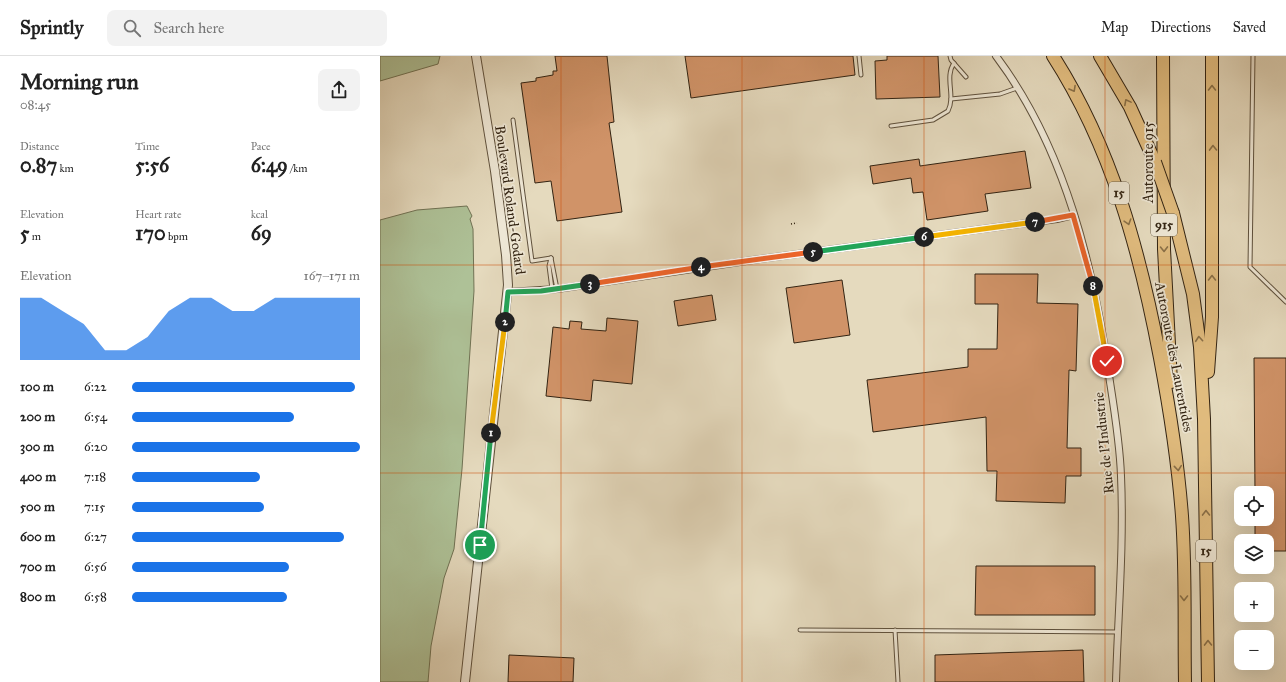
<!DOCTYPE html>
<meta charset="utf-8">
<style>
:root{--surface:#fff;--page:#f2f2f2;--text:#222;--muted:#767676;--line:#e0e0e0;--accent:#1a73e8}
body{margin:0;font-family:"IM FELL Great Primer",serif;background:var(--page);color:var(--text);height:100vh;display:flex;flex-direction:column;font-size:15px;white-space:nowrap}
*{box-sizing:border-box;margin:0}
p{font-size:13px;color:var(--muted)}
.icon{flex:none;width:22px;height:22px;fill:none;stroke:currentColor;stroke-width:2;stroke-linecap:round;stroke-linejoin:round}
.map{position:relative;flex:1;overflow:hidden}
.drawer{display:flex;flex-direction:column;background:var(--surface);width:380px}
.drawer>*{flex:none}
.fabs{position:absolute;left:854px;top:430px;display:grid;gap:8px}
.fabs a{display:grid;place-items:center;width:40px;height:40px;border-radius:8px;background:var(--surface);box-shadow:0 4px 16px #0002;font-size:20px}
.pin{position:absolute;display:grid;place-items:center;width:34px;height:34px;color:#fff;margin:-17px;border:2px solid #fff;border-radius:50%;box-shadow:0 1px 4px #0007}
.km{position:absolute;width:20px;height:20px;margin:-10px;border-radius:50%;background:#222;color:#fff;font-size:11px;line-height:20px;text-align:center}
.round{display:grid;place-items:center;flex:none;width:42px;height:42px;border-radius:8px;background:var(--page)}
.head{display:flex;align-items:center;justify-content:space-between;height:68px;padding:0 20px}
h1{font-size:22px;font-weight:700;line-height:30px}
.metrics{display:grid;grid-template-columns:repeat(3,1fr);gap:6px;height:68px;padding:4px 20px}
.metrics div{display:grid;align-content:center}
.metrics b{font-size:20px;font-weight:700}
.metrics small{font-size:11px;font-weight:400}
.metrics p{font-size:11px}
.chart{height:112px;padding:8px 20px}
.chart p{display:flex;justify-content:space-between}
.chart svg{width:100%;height:72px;margin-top:4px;fill:var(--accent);opacity:.7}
ul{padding:0 20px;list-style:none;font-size:13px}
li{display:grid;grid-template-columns:64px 48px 1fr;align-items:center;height:30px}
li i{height:10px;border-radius:5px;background:var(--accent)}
header{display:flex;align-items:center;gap:24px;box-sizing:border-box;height:56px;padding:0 20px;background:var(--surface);border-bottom:1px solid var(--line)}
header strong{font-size:19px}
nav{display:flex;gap:22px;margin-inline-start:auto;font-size:14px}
.search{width:280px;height:36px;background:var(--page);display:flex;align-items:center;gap:10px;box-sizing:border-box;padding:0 14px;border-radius:8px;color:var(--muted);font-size:15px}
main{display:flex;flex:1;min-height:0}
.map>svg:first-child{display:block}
</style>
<header>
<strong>Sprintly</strong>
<div class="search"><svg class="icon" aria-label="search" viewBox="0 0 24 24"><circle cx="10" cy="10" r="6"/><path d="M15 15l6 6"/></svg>Search here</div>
<nav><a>Map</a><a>Directions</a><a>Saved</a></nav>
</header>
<main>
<section class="drawer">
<div class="head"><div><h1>Morning run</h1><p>08:45</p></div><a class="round"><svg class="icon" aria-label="share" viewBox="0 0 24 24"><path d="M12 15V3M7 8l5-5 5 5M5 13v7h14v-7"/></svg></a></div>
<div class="metrics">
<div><p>Distance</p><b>0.87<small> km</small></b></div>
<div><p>Time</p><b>5:56</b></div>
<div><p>Pace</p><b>6:49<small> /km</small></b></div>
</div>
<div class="metrics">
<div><p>Elevation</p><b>5<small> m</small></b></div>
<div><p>Heart rate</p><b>170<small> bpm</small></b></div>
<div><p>kcal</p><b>69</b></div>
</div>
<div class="chart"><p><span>Elevation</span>167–171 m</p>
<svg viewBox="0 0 160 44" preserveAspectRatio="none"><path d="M0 44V6L10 6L20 14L30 22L40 38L50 38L60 30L70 14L80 6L90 6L100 14L110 14L120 6L130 6L140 6L150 6L160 6V44z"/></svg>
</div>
<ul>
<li><b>100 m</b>6:22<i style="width:98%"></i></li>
<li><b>200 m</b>6:54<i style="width:71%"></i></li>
<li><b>300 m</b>6:20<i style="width:100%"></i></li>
<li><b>400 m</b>7:18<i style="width:56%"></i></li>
<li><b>500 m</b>7:15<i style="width:58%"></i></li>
<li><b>600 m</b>6:27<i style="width:93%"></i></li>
<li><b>700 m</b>6:56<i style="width:69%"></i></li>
<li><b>800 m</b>6:58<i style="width:68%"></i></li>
</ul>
</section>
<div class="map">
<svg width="906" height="626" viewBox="0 0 906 626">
<rect width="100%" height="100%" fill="#e5dabe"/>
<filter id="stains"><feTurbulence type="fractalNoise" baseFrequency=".005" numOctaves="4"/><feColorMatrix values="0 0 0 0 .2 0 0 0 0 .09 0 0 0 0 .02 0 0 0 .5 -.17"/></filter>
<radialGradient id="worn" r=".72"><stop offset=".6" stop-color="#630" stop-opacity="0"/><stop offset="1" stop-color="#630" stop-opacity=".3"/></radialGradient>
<g fill="#aec197" stroke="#707254">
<polygon points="0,0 60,0 58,8 0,25"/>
<polygon points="87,150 92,160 90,163 93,173 94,235 82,413 74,493 64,522 51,590 48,626 0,626 0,164 37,154"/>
</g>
<g fill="#d09368" stroke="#322312">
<polygon points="175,0 227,0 234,66 229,67 242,156 177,165 171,125 155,127 141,27 156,25 156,22 173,19 173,15 177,15"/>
<polygon points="305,0 473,0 475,19 311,42"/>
<polygon points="507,0 558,0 560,41 496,43 495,5 507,4"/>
<polygon points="645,95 651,132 605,138 608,155 547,164 543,136 533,137 531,122 493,128 490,110 539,103 540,110"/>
<polygon points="595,218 658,218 657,247 698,248 696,315 689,314 687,392 701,392 701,420 686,420 685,447 616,445 617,415 607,415 606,361 493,376 487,324 588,311 588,293 617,293 618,248 595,248"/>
<polygon points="462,224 470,279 414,287 406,232"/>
<polygon points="332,239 336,264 298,270 294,245"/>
<polygon points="227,262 258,265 252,328 213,324 211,345 166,340 173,271 189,273 190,265 202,266 201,273 226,275"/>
<polygon points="874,302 906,302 906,495 887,495 887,485 875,485 875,463 887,463 887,437 875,437"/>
<polygon points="596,510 715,510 715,559 595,559"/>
<polygon points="703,594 704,626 555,626 555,599"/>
<polygon points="129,599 194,602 193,626 128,626"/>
</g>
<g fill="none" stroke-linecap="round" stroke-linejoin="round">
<defs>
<g id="service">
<polyline points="479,0 481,19"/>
<polyline points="570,0 571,4 586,21"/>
<polyline points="873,0 870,211 906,246"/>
<polyline points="571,43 620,38 637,32"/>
<polyline points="133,64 152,205 171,202"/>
<path d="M511,70L553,64L568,55C576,39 564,22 574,7"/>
<polyline points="171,202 169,210 172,233"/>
<polyline points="171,202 177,233"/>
<polyline points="420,574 738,576"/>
<polyline points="515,574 518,626"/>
</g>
<g id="minor">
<path d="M616,0C686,93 714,213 730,326C735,358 740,389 741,420C744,489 738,558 736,626"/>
<polyline points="128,236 177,233 373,204 677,163 693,159"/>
</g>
<polyline id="tertiary" points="85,626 128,229 126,199 115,115 96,0"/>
<g id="motorway">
<path d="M673,0C732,92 760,196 780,302C790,355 798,406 802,460C806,515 804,571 805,626"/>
<polyline points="720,0 750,51 775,106"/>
<polyline points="783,0 784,193 791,326"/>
<polyline points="793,157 813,238 820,291 824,363 828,626"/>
<polyline points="828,316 832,261 832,0"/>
</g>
</defs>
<use href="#service" stroke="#5f513d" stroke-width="5"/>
<use href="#minor" stroke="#5f513d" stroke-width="8"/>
<use href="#tertiary" stroke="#5f513d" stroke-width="10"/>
<use href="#motorway" stroke="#322312" stroke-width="14"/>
<polyline stroke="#322312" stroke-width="1.5" stroke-dasharray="1 2" stroke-linecap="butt" points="411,168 417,167"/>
<use href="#service" stroke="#eee7d5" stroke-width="3"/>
<use href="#minor" stroke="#eee7d5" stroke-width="6"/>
<use href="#tertiary" stroke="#eee7d5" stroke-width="8"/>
<use href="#motorway" stroke="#e2bd7f" stroke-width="12"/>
<defs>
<polyline id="motorway-bridge" points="775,106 793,157"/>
</defs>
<use href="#motorway-bridge" stroke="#322312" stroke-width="14" stroke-linecap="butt"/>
<use href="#motorway-bridge" stroke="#e2bd7f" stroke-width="12"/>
</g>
<defs><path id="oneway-chevron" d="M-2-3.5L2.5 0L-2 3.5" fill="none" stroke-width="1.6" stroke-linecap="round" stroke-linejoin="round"/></defs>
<g stroke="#8a7048">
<use href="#oneway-chevron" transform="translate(832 32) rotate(-90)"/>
<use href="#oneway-chevron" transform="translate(693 33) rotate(61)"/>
<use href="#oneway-chevron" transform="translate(747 46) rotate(-118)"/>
<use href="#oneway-chevron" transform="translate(833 92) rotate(-91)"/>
<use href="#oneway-chevron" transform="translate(748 166) rotate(73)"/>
<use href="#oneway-chevron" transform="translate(784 193) rotate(89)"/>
<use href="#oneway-chevron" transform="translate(832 222) rotate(-90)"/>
<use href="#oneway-chevron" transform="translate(819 283) rotate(-95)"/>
<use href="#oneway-chevron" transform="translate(798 412) rotate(84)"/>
<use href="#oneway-chevron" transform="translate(826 457) rotate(-91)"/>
<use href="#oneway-chevron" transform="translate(804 542) rotate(90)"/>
<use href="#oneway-chevron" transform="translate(828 587) rotate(-91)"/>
</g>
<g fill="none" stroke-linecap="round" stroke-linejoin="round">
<defs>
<polyline id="split-1" points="100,489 111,377"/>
<polyline id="split-2" points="111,377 125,266"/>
<polyline id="split-3" points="125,266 128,236 161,235 210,228"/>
<polyline id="split-4" points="210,228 321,211"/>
<polyline id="split-5" points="321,211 433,196"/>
<polyline id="split-6" points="433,196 544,181"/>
<polyline id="split-7" points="544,181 655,166"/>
<polyline id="split-8" points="655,166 693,159 713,230"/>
<polyline id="split-9" points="713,230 727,305"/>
</defs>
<use href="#split-1" stroke="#fff" stroke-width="8"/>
<use href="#split-2" stroke="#fff" stroke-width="8"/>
<use href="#split-3" stroke="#fff" stroke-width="8"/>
<use href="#split-4" stroke="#fff" stroke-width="8"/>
<use href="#split-5" stroke="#fff" stroke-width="8"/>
<use href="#split-6" stroke="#fff" stroke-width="8"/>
<use href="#split-7" stroke="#fff" stroke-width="8"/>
<use href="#split-8" stroke="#fff" stroke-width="8"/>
<use href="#split-9" stroke="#fff" stroke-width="8"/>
<use href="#split-1" stroke="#22a559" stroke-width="5"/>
<use href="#split-2" stroke="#f5b400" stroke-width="5"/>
<use href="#split-3" stroke="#22a559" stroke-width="5"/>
<use href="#split-4" stroke="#f0652b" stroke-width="5"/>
<use href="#split-5" stroke="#f0652b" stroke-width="5"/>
<use href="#split-6" stroke="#22a559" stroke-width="5"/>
<use href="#split-7" stroke="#f5b400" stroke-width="5"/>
<use href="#split-8" stroke="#f0652b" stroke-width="5"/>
<use href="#split-9" stroke="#f5b400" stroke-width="5"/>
</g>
<path fill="none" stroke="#cd510d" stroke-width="1" stroke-opacity="0.55" d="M181,0V626M362,0V626M544,0V626M725,0V626M0,209H906M0,417H906"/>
<g text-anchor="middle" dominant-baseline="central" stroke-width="3.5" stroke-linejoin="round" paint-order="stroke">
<g fill="#eee7d5" stroke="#6a5e4c" stroke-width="1">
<rect x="729" y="126" width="20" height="22" rx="3"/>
<rect x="771" y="158" width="26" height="22" rx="3"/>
<rect x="816" y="484" width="20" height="22" rx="3"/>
</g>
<g font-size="13" font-weight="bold" fill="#322312">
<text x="739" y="137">15</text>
<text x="784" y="169">915</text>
<text x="826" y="495">15</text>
</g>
<g font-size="14" fill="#322312" stroke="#eee7d5">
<text transform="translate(768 106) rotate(-90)">Autoroute 915</text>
<text transform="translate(130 144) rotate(82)">Boulevard Roland-Godard</text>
<text transform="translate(794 301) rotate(79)">Autoroute des Laurentides</text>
<text transform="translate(724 387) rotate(-96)">Rue de l'Industrie</text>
</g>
</g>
<rect width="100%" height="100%" filter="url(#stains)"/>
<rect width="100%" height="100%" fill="url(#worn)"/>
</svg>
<div class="fabs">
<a><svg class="icon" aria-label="locate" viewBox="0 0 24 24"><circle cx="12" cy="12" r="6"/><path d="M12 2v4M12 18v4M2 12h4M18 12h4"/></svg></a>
<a><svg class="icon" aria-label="layers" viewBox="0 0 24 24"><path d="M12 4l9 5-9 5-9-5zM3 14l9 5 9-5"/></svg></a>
<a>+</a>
<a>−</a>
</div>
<div class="pin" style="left:100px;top:489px;background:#1e9e55"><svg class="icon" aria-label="arrive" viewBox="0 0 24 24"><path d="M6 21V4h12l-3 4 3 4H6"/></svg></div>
<div class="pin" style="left:727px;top:305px;background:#d93025"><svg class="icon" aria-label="check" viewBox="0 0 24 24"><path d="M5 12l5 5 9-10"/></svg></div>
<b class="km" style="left:111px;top:377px">1</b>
<b class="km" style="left:125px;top:266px">2</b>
<b class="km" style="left:210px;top:228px">3</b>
<b class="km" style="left:321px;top:211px">4</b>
<b class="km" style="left:433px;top:196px">5</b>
<b class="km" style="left:544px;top:181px">6</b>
<b class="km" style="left:655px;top:166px">7</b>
<b class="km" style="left:713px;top:230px">8</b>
</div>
</main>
